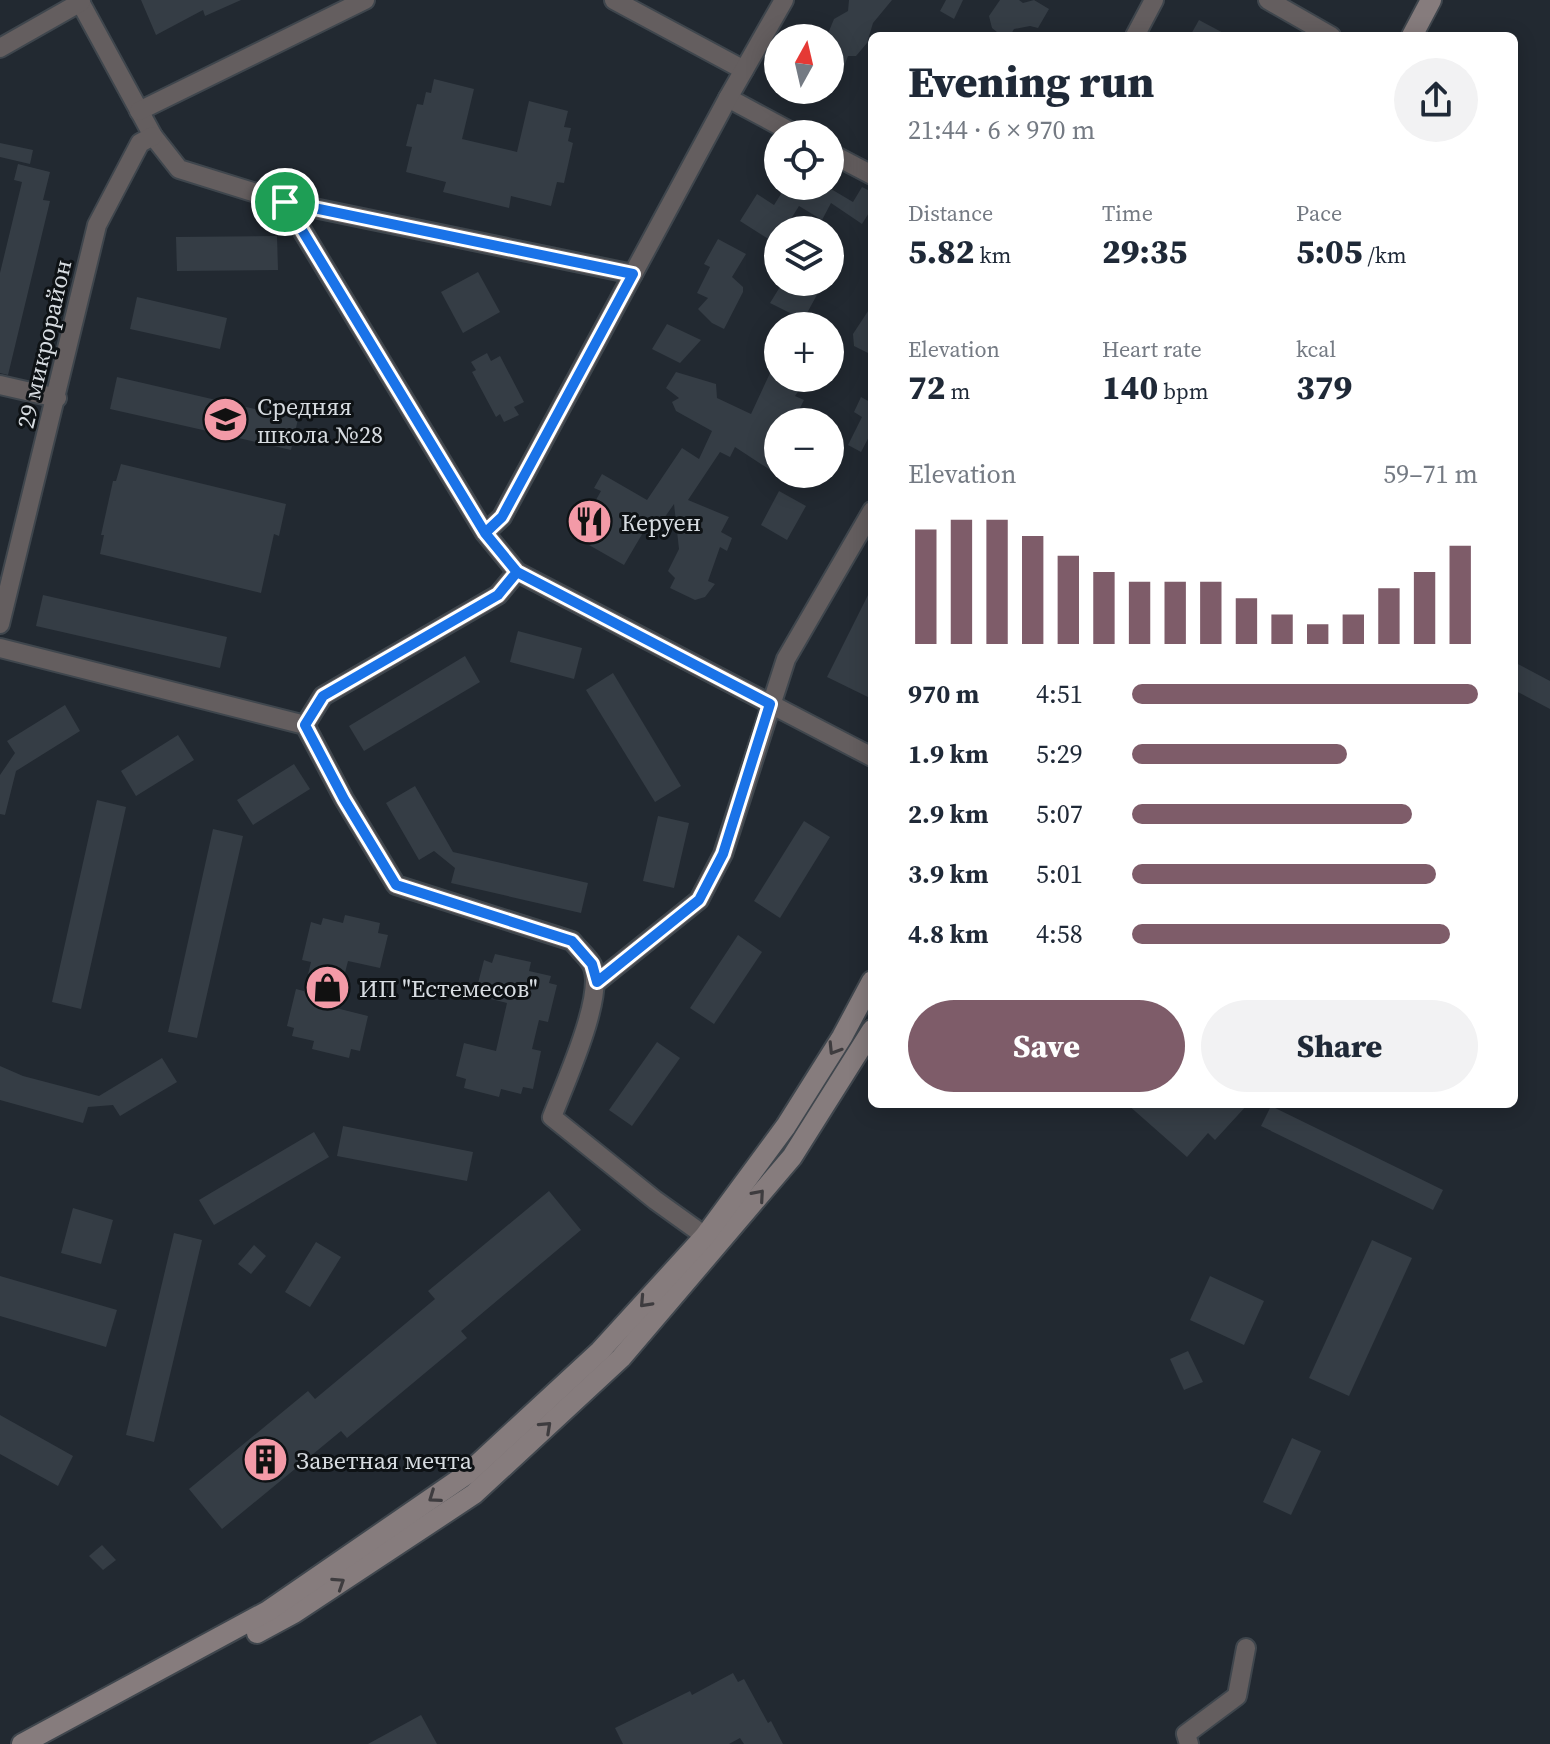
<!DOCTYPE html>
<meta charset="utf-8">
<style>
:root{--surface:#fff;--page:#f2f2f3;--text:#1f2937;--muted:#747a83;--accent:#7e5c69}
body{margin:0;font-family:"Source Serif 4",serif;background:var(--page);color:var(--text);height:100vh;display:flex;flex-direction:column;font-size:30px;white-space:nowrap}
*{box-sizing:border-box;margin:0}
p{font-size:26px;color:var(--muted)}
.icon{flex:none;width:44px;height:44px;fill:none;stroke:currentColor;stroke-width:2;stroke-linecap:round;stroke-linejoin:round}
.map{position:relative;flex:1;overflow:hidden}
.details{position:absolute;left:868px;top:32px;width:650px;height:1076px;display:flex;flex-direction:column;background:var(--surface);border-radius:12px;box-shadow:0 4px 20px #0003}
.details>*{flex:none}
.needle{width:52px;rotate:8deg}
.buttons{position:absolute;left:764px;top:24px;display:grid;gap:16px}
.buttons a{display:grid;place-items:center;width:80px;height:80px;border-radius:50%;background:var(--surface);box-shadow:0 4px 20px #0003;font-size:40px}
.pin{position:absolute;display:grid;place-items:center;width:68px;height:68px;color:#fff;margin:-34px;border:4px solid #fff;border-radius:50%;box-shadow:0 2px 8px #0007}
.round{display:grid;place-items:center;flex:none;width:84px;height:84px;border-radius:42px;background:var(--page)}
.head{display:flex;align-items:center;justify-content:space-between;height:136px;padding:0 40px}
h1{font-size:44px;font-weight:800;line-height:60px}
.figures{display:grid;grid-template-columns:repeat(3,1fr);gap:12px;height:136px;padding:8px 40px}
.figures div{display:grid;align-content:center}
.figures b{font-size:34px;font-weight:800}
.figures small{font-size:22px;font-weight:400}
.figures p{font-size:22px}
.chart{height:224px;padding:16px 40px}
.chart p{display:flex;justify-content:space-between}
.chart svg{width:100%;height:144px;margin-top:8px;stroke:var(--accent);stroke-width:6}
.button{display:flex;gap:16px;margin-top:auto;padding:16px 40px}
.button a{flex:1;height:92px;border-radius:48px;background:var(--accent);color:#fff;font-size:32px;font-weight:800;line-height:92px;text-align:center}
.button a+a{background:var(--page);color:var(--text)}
ul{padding:0 40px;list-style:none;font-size:26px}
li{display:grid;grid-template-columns:128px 96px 1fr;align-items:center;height:60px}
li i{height:20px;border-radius:10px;background:var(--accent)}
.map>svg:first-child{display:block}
</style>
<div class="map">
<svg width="1550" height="1744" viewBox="0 0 1550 1744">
<rect width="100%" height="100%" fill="#222931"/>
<g fill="#353d45">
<polygon points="141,0 241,0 205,16 203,10 156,35"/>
<polygon points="849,0 892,0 873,23 867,43 856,56 848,56 842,72 827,36 834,19 848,11"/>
<polygon points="946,0 963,0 954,19 940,11"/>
<polygon points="1000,0 1019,0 1023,3 1034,0 1049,9 1038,28 1030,26 1014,29 1010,36 1002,36 992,28 989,16"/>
<polygon points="1199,20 1229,36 1190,36"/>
<polygon points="434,79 474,89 462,139 517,152 529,101 568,111 564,127 571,128 568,141 573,143 564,183 557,182 551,206 511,196 509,208 443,192 446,182 406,172 412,147 406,146 417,104 423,105 426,92 431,93"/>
<polygon points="0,143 33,150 30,164 0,157"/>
<polygon points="18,164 50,172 43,200 50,201 8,375 0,373 0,273 22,182 14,180"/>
<polygon points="786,186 826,186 853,202 862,187 872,192 872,208 862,224 831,203 822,220 799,206 784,230 778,230 778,245 740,221 757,194 774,205"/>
<polygon points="277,236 278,270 177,271 176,237"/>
<polygon points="718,239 746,254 732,277 743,287 743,292 724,329 712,323 698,309 708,298 697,293 710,267 704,264"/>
<polygon points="478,272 500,312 463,333 441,292"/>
<polygon points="783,282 797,282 808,288 810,285 819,291 800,326 784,326 792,314 770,303"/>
<polygon points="137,297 227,318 220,349 130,329"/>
<polygon points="872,305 872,355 854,346 853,334"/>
<polygon points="667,324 701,340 680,363 652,349"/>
<polygon points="487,353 491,361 500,356 524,402 514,407 519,415 504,422 500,414 496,417 472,372 476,370 471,362"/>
<polygon points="778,356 778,378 789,378 802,386 795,396 804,400 794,420 788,416 785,422 778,422 778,475 735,447 730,457 720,452 688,500 729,517 721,532 732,538 727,551 720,547 708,581 715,584 705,597 695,600 670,588 675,578 668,571 679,549 674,504 660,524 651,519 624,565 575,537 601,491 594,488 602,474 647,500 682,448 699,459 712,431 676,411 672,402 679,398 666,388 676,372 716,384 717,398 751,414"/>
<polygon points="117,377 298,419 291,450 110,409"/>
<polygon points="861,397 870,402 872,397 872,431 861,452 848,445 862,417 854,412"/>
<polygon points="121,464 286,504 279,536 274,534 261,593 100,554 104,535 101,535 113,481 116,481"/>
<polygon points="779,491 806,506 787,540 761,525"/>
<polygon points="872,587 872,699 827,677"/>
<polygon points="43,595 227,637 220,668 36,626"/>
<polygon points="518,631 582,648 574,679 510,662"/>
<polygon points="465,656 480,682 364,751 349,726"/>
<polygon points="1514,662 1550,681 1550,709 1514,690"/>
<polygon points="613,673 681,786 655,802 586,690"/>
<polygon points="65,705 80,731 16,771 5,815 0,814 0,775 15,753 7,741"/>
<polygon points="178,735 194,760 136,796 121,771"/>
<polygon points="294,764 310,789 253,825 237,800"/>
<polygon points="415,786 453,852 588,883 581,913 451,883 455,868 434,851 419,860 386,803"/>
<polygon points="97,800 126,807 81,1009 52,1002"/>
<polygon points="658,816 689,823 674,888 643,881"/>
<polygon points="804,821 830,837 780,918 754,901"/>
<polygon points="213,829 243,836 197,1038 168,1032"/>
<polygon points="345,915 380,923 378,933 388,935 380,968 348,961 336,1008 368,1016 360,1051 351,1049 349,1058 312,1049 314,1041 292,1036 294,1028 287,1026 296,989 304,991 311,962 302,960 311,922 321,925 323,918 343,923"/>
<polygon points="738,935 762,952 714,1024 690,1008"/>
<polygon points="495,954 531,962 529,971 551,976 549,983 557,985 548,1022 539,1020 532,1049 541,1051 533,1089 523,1087 521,1094 501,1089 499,1097 464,1088 466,1079 456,1076 464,1043 496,1051 507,1003 475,995 484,960 492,963"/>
<polygon points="657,1042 680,1058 632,1126 609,1110"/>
<polygon points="162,1058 177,1082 120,1116 113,1105 88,1107 83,1123 0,1100 0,1066 23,1076 99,1096"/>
<polygon points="1127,1104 1248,1104 1215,1140 1208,1133 1187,1157"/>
<polygon points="1271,1106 1443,1190 1433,1210 1261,1126"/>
<polygon points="343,1126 473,1152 467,1181 337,1156"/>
<polygon points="314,1132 329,1157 214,1225 199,1200"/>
<polygon points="549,1191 581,1230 461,1331 467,1338 347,1438 341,1431 222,1529 189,1489 308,1391 315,1399 435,1299 428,1291"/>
<polygon points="73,1208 113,1220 101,1264 61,1253"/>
<polygon points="174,1233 202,1240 154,1442 126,1435"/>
<polygon points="1372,1240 1412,1258 1349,1396 1309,1378"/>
<polygon points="316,1242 341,1257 310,1307 285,1292"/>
<polygon points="254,1245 266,1256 251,1274 238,1264"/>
<polygon points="0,1276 117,1310 106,1347 0,1316"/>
<polygon points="1210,1276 1264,1301 1244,1345 1190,1320"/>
<polygon points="1188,1351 1203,1382 1184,1390 1170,1359"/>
<polygon points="0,1415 73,1456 58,1486 0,1454"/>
<polygon points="1292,1438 1321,1451 1291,1515 1263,1502"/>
<polygon points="102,1545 116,1560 103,1570 89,1556"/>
<polygon points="733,1673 738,1682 744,1679 768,1723 771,1721 783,1744 744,1744 740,1738 729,1744 623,1744 615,1728 690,1691 692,1695"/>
<polygon points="421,1715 437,1744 368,1744"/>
</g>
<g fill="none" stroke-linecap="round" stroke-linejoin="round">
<defs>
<g id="street">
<polyline points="79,0 153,136 179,169 285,202 485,533 517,572 872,757"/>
<polyline points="614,0 744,70"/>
<polyline points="1268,0 1331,36"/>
<polyline points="1135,36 1154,0"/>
<polyline points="0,48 81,2"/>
<polyline points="728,98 795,134"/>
<polyline points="139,111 365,0"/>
<polyline points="830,153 872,175"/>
<polyline points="285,202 633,274"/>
<polyline points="0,385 57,398"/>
<polyline points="485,533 502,517 728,98 784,0"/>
<polyline points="0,624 97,225 140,143 153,136"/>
<path d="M0,648L305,725L344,799L396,885L572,941C578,949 588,957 592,965C606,995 564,1085 552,1117L655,1200L705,1236"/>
<polyline points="305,725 323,696 498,595 517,572"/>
<polyline points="597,982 699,900 723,854 786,659 872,511"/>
<polyline points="1189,1744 1186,1734 1237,1696 1246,1648"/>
</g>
<g id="secondary">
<polyline points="1412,36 1431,0"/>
<polyline points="257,1633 294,1613 474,1494 621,1358 792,1157 872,1030"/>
<polyline points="22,1744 268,1611 467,1474 600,1351 705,1236 786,1126 842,1037 872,981"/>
</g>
</defs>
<use href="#street" stroke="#3f464d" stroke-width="22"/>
<use href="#secondary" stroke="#3f464d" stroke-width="24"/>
<use href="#street" stroke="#645e5f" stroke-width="18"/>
<use href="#secondary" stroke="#867c7d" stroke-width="20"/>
</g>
<defs><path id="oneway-chevron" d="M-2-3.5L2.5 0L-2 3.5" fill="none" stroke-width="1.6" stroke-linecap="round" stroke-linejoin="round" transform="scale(2)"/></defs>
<g stroke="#3e3c3f">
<use href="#oneway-chevron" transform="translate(834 1049) rotate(122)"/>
<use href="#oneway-chevron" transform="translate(759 1195) rotate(-49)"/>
<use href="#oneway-chevron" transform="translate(645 1302) rotate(133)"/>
<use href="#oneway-chevron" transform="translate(546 1427) rotate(-43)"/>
<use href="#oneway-chevron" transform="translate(434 1497) rotate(145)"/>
<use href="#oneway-chevron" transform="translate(339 1583) rotate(-33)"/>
</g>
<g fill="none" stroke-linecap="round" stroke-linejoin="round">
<defs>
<polyline id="route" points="285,202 485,533 517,572 770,704 723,854 699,900 597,982 592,964 572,941 396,885 344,799 305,725 323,696 498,595 517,572 485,533 502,517 633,274 285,202"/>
</defs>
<use href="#route" stroke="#fff" stroke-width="16"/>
<use href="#route" stroke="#1a73e8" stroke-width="10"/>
</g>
<defs>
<symbol id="school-disc" viewBox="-11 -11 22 22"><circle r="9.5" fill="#f39aa7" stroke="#0e1215"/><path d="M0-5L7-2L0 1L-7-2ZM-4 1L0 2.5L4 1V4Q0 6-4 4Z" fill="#111"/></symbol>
<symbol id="restaurant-disc" viewBox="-11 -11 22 22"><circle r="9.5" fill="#f39aa7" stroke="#0e1215"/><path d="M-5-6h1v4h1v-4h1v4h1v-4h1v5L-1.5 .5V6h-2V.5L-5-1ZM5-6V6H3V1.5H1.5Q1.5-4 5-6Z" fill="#111"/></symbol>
<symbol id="shop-disc" viewBox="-11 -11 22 22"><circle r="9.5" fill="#f39aa7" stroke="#0e1215"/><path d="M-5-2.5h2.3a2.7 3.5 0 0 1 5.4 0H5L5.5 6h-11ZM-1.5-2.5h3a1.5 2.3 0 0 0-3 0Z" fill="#111"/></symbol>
<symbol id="building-disc" viewBox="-11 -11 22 22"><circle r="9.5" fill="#f39aa7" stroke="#0e1215"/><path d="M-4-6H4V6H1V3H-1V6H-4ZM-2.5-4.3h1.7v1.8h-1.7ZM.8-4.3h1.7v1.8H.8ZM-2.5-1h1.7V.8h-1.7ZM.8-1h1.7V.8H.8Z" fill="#111"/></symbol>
</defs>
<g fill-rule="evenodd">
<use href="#school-disc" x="200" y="394" width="51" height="51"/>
<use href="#restaurant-disc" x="564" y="496" width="51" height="51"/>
<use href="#shop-disc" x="302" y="962" width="51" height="51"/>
<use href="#building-disc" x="240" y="1434" width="51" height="51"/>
</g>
<g text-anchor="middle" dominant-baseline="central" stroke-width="6" stroke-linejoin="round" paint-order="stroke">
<g font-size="24" fill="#d7dce1" stroke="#0e1215">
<text transform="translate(44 344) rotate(-77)">29 микрорайон</text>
</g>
<g font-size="24" fill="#d7dce1" stroke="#0e1215" text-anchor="start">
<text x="257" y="406">Средняя<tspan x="257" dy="28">школа №28</tspan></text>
<text x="621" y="522">Керуен</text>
<text x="359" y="988">ИП "Естемесов"</text>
<text x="296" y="1460">Заветная мечта</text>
</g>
</g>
</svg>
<div class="buttons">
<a><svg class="needle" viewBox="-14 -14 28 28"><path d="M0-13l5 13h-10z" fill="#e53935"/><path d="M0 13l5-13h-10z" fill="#747a83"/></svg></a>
<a><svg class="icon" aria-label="locate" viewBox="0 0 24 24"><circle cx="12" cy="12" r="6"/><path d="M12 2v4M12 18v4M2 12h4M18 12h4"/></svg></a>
<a><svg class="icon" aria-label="layers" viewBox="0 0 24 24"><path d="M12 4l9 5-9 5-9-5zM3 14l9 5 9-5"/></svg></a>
<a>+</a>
<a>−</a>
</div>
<div class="pin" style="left:285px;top:202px;background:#1e9e55"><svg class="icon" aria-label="arrive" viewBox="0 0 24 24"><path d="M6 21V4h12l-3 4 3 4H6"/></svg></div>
<section class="details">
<div class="head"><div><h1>Evening run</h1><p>21:44 · 6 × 970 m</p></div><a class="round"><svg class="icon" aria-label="share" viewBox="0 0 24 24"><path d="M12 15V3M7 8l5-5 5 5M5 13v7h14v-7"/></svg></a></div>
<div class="figures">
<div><p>Distance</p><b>5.82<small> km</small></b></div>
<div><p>Time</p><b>29:35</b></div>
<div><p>Pace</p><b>5:05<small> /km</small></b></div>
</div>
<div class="figures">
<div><p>Elevation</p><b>72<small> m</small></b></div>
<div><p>Heart rate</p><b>140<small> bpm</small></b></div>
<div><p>kcal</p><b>379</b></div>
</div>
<div class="chart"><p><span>Elevation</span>59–71 m</p>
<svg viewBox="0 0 160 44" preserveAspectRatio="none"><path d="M5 44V9M15 44V6M25 44V6M35 44V11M45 44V17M55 44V22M65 44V25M75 44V25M85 44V25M95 44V30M105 44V35M115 44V38M125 44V35M135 44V27M145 44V22M155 44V14"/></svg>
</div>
<ul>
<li><b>970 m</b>4:51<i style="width:100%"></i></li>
<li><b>1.9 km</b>5:29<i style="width:62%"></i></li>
<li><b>2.9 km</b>5:07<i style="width:81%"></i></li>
<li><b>3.9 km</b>5:01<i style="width:88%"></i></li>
<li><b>4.8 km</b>4:58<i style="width:92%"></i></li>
</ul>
<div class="button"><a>Save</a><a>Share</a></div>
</section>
</div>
